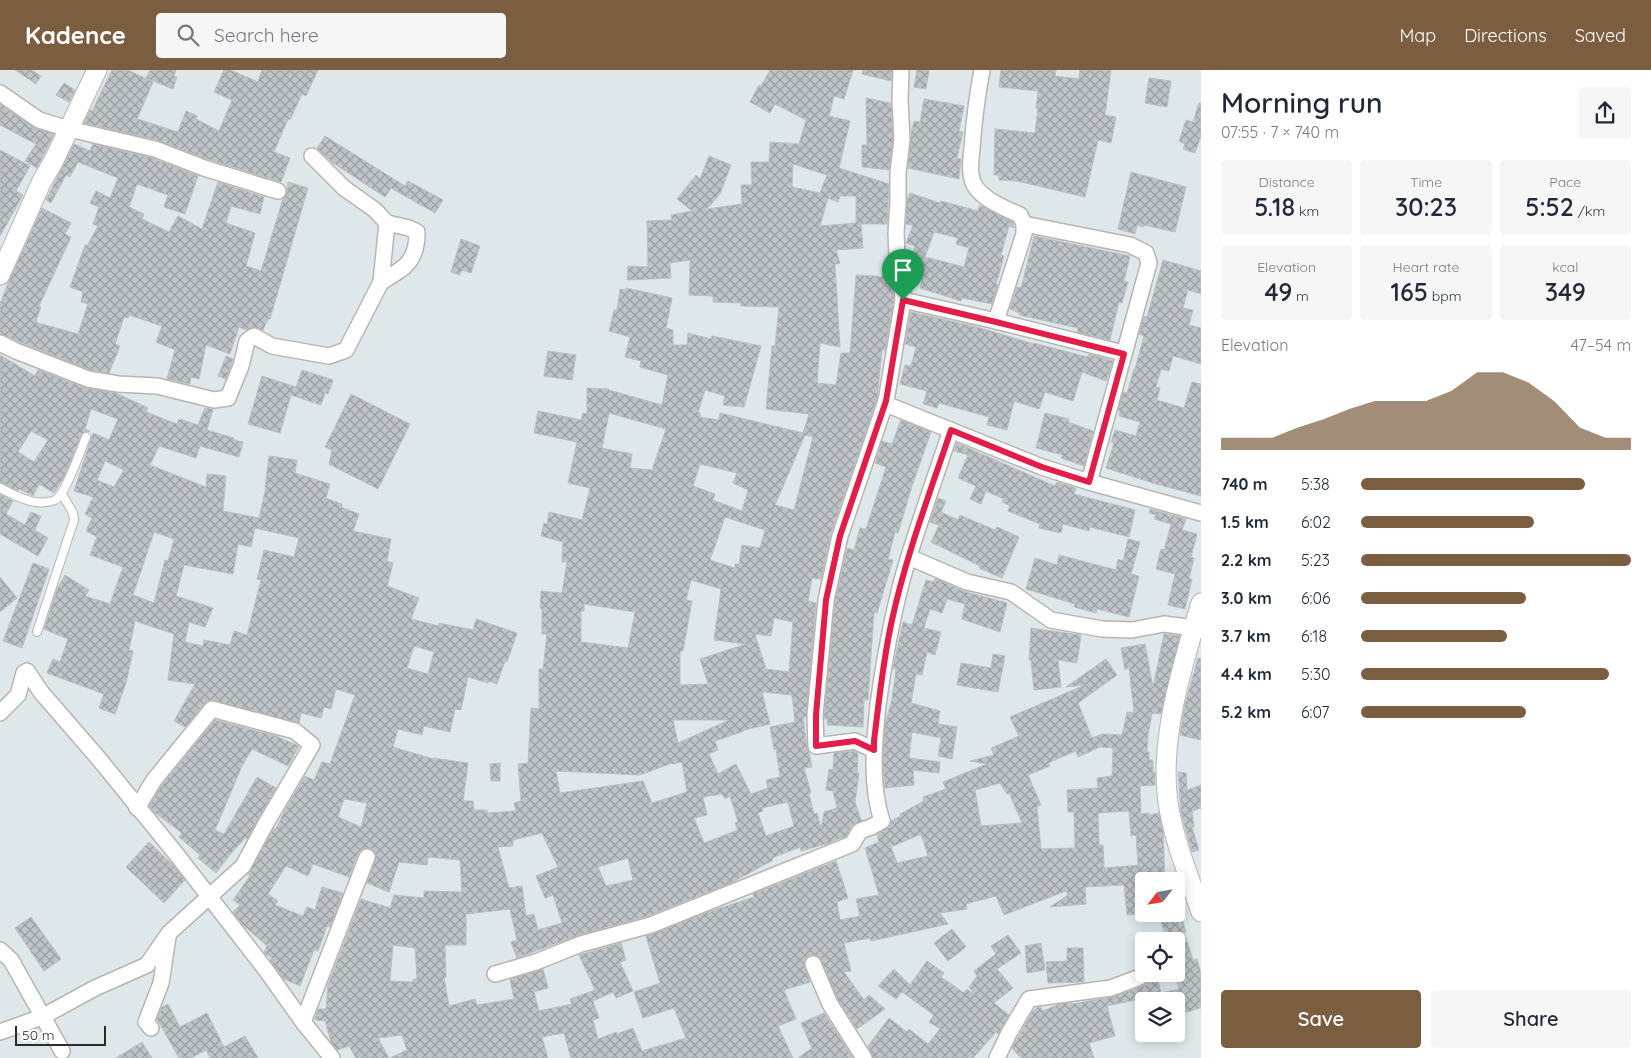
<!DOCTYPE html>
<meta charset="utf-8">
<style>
:root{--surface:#fff;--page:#f6f6f7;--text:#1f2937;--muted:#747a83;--accent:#7b5e40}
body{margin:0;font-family:Quicksand,sans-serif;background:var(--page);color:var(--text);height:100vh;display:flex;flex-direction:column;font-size:19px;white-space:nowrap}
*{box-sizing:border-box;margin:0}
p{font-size:16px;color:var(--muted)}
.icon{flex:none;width:28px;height:28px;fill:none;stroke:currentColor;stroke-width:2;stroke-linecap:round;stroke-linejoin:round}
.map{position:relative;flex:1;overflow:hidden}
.panel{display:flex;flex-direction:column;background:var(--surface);width:450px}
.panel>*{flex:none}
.needle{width:32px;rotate:239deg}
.fabs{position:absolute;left:1135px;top:802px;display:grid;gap:10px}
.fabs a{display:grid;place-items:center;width:50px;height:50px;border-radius:5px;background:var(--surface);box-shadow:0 2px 12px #0003;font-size:25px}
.scale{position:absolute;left:15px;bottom:12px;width:91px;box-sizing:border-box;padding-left:5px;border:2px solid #2b2b2b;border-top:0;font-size:14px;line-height:18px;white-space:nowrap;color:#2b2b2b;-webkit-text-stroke:4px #fff;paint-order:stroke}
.pin{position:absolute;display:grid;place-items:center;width:42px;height:42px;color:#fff;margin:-51px -21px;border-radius:50% 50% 50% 0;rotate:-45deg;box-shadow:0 0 5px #0007}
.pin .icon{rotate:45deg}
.round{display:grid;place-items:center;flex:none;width:52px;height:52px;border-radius:5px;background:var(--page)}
.headline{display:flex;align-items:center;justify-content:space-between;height:85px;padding:0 20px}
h1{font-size:28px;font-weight:600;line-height:38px}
.stats{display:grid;grid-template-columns:repeat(3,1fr);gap:8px;height:85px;padding:5px 20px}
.stats div{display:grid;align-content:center;border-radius:5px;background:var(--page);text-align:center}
.stats b{font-size:25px;font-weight:600}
.stats small{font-size:14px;font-weight:400}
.stats p{font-size:14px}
.chart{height:140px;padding:10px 20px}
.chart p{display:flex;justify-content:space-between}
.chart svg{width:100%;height:90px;margin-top:5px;fill:var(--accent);opacity:.7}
.primary-button{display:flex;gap:10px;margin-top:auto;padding:10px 20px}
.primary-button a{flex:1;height:58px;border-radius:5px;background:var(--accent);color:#fff;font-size:20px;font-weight:600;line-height:58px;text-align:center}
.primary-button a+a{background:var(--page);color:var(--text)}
ul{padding:0 20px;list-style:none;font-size:16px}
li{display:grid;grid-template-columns:80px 60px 1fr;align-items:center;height:38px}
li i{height:12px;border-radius:6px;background:var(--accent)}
header{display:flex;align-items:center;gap:30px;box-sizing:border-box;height:70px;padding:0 25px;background:var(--accent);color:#fff}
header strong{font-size:24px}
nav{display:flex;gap:28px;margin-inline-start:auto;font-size:18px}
.search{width:350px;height:45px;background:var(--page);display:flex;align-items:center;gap:12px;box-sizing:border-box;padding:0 18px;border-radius:5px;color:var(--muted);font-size:19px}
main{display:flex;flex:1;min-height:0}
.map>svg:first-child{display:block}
</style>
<header>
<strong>Kadence</strong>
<div class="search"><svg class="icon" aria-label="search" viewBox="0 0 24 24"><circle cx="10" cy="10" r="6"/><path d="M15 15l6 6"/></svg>Search here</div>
<nav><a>Map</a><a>Directions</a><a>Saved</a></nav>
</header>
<main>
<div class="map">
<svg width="1201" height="988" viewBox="0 0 1201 988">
<defs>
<pattern id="building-cross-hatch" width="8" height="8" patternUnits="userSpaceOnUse" patternTransform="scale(1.25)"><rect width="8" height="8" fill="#bdc3c7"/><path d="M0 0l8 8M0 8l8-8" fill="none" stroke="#9a9fa2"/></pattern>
</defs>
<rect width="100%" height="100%" fill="#dee8eb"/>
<g fill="url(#building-cross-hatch)" stroke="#b8c1c7" fill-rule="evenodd">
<polygon points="15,0 32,0 41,6 36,14"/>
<polygon points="112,0 128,0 153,12 137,49 178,62 186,41 197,46 196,49 219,61 232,30 214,22 224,0 231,0 258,12 262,0 318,0 306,26 302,24 290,50 288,49 274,82 290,88 281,112 207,89 157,70 84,53 90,40 92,41 95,35"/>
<polygon points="150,0 176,0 174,6 177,7 173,19 146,8"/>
<path d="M770,0H853L844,29L834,26L829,46L850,51L839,98L889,114L887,154H861L863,178L836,180L840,193L835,194L840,277L820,273L817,313L836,315L841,283H850L856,205L892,207L894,229L885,280H882L877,329L831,463L821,509L812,508L808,531L816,533L806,647H803L807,677L809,682L812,697L804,698L811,723L809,724L814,744L817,743L821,759L824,742L837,738L833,721L826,720L829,699L833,700L834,683L853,681L858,683L857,703H859L855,732L861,750H863L852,756L846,766L826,774L801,781L800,777L772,788L773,790L733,812L648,846L579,865L517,888L511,872L517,870L510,839L466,844V875H445L446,907H444L449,936L475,929L477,935L514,929L510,909L543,899L548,918L534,922L539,941L572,934L570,929L595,920L579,885L621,873L626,890L620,892L633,921L616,928L613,922L593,931L599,948L593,950L598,969L616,962L617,964L633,958L642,981L686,968L674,938L643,948L634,922L660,913L646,866L708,842L754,827L753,824L836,791L848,828L837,832L840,850L860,846L856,829L879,825L865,778L879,772L877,765L889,757L891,751L901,746L900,744L924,731L923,727L946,719L943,712L987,694L970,691L994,685L991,678L1019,666L1010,647L1085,615L1066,617L1106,589L1117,605L1078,633L1092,668L1102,664L1122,665L1127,642L1134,643L1129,597L1125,600L1121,578L1145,574L1153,617L1164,564L1180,566L1161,644L1152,643L1148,665L1147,682H1149V690H1153V703H1155V715L1140,716L1141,744L1149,743V745L1159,743L1163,762L1165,811H1144V843L1127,845L1124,815L1085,817L1086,834L1050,837L1068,825L1066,821L1004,845L996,826L966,834L967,839L940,843L948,854L871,871L870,868L844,873L851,901L844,902L864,930L869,925L885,939L857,959L838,930L821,890L815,885L809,886L804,893L810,912L784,920L796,949L778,956L793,988H571L564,963L542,967L548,988H390L407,980L402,965L378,968L389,988H356L349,976L337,980L331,972L325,951L315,950L318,939H326L328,915L361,829L390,838L394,825L424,828V821L462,822L460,790L428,787L427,795L399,792L389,822L367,813L376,786L374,781L370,778L362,779L358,783L349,807L313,794L308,806L286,796L268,824L278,831L275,835L303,846L307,837L315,840L322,817L343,823L330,857L327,856L318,881L314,880L300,916L284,909L270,890L272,888L264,883L267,876L242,854L233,842L240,835L233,830L250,806L248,804L274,758L276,759L285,740L305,706L314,710L322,692L330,694L355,625L336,619L331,639L324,637L321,648L301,643L299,653L210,630L205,633L185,657L174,651L195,614L168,610L174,564L135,551L129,580L133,581L126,613L115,644L99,638L104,624L47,603L53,589L60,592L68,569L44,559L57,519L65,505L89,520L85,526L110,534L123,497L90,485L97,467L86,461L92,448L85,444L93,427L74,421L93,363L109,370L118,349L91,339L85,359L90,361L85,362L81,365L65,405L54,423L39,414L33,426L19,419L18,421L0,412V285L35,306L38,300L85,318L116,323L148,338L146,342L177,354L179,349L198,355L205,338L213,339L207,360L234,368V370L243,372L239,387L200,376L196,388L159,376L150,395L206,417L207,404L226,406L223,441L259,448L266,417H265L269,386L297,390L295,403L330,414L326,428L342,434L341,437L359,444L353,461L391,469L387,491L393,493L387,516L419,528L411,549L439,556V553L473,560L476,549L517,563L507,592L505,591L497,614L489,611L488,613L468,607L461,640L455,639L450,662L424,656L422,665L398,659L393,677L433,689V688L468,693L463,731H473L474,740H487V743L516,741L514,733L521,731L518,694L528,693L531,638L539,639V599H543L547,564H542V539L540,538L541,521L562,523L567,492H562L563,472L541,466L544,453L547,454L549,442L582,450L590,418L568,413L577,372L534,363L538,341L581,350L583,343L587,344V318L609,319V320L662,335L668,305L640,297L641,291L625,287L630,267L609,261L614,240H617L620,219L626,220V218L672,228L666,258L673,260V275H687L688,263L711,269L712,266L761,276L744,337L723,335L725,326L705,320L698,342L700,343V347L719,350L720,343L803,363L809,344L766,339L772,276H775L779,237L741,236V233L713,232V226L689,225L690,190L670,193L671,208L627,210L628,196L648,197L647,151L672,150L671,145L692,141L677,129L696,105L700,109L709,86L731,95L720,124L707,139L742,134L741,115H752L751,92H769L770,72L799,74L806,50L775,34L770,43L750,32L759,15L761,16ZM793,94L827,105L820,123L792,117ZM840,126H856V153L820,156L828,128L838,132ZM609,343L666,359L652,400L630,398L632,384L602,378ZM31,361L48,370L34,392L18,382ZM805,365L813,367L794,440L775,435ZM105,391L124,400L114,417L97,410ZM700,394L737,403L733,413L748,420L742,441L713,430L715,424L693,416ZM725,447L765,460L760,478L742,475L739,494H735V498L710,490ZM255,458L299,468L294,487L264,480L257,509L261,510L247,565L234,561L230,575L204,570L203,576L185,572L189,552L205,557L213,538L176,526L184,495L233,504L238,474L251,477ZM154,462L174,469L168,491L165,490L154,533L133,525ZM691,510L721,519L714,570L746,574L700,589L708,614L680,615V581H683L692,531L686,530ZM584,534L635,542L628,578L581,572V541H584ZM774,548L793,552L789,602L766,599L755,564L771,566ZM414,576L434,582L428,604L407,598ZM762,622L792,625L795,652L770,657L774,679H776L780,707L766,710L768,718L751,724L736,694L718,704L709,684L718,680L715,671L744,661V660L770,654ZM673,650H729L678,673ZM1100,677L1113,678L1112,706L1097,708L1098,718L1067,720L1068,742H1074L1075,778L1041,779L1037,737L1041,735L1028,705L1050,696L1048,693L1076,681L1078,687ZM682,692L687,722L652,733L643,711L560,723L556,701L640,705L672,693V694ZM1000,713L1007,724L1009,723L1022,753L981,756L975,720ZM722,724L725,729L730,726L738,752L735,753L738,760L704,773L694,748L707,745L703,727ZM344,729L367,733L361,757L338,747ZM788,732L794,756L766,766L758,743L763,741L762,738ZM1129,741L1131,766L1136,765L1138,795L1104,798L1103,775H1099L1098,743ZM542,763L558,797L536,806L545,828L553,825L562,853L538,860L534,844L526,846L522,816L509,818L498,777L513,776V770ZM921,764L928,786L897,793L891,777ZM628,788L633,810L606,816L598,797ZM393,875L415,878L417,909H413V912L390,911Z"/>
<polygon points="863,0 892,0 891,11 862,4"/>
<polygon points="917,0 929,0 926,19 914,17"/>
<polygon points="1001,0 1056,0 1055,6 1079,9 1080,0 1111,0 1105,45 1116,47 1111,73 1098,70 1085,127 1017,111 999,110 999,105 994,105 995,59 1035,63 1038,38 1036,38 1038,21 999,17"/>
<polygon points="1149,8 1171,11 1167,37 1145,33"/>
<polygon points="64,13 75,20 69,32 56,25"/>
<polygon points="866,28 891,33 893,69 889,100 862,97 862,75 867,75"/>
<polygon points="924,29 964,36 959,61 963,62 957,88 961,89 959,109 908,98 911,64 914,51 920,52"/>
<polygon points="1199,33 1201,33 1201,66 1195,83 1183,79 1185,74 1179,71 1186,50 1193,52"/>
<polygon points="0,34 34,58 54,64 37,98 25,91 36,74 0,55"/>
<polygon points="325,66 405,116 408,111 443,130 435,143 391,118 385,127 333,93 317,78"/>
<polygon points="74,74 90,81 93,74 152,88 198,106 185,144 164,137 168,125 137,114 129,137 144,144 142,149 169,162 178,146 202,159 218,112 264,127 260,144 231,136 226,153 255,163 246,196 261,201 283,129 287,123 288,112 308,118 270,249 268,249 263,260 254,257 246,260 239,257 230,284 206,275 199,309 191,307 190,314 167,309 175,280 156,272 162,256 129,245 128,248 124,247 115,274 120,276 109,303 90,300 0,264 0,234 8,213 42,138 71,153 65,164 71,167 39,236 41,237 36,250 38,253 78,264 88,234 81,232 83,222 70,217 85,175 87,176 98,156 93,154 99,137 90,133 96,121 110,128 118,108 78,92 70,107 66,105 51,133 46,130"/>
<polygon points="0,80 30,96 16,121 23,125 0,166"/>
<polygon points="1131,102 1186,117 1175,162 1144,155 1143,157 1137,155 1135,164 1118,159"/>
<path d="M910,123L940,133L941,131L978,141L979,136L984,137L1013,152L1014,158L1009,156L1001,185L1004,186L996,215H998L992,234L962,228L961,231L920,218L925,201L909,197L915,176L906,173L913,155L906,154L907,130ZM934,162L958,168L956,174L969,178L964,197L925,187Z"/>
<polygon points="1034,166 1130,186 1124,211 1128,212 1122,233 1119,232 1110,270 1077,262 1078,258 1019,245 1019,243 1010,239 1017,217 1021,218"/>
<polygon points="461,169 480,176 471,203 462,200 460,205 451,202"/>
<polygon points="1163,190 1201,201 1201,224 1188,220 1183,238 1193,240 1189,255 1201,258 1201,294 1173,286 1169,301 1161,299 1156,317 1160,318 1157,330 1184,338 1192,312 1201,314 1201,426 1156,414 1106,398 1114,373 1111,372 1115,360 1136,366 1140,352 1119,346 1120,341 1118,340 1123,322 1127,323 1134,299 1135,299 1144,266 1139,264 1144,246 1147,247"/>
<polygon points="911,242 977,257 1034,274 1034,273 1087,287 1089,284 1113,291 1106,311 1082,302 1073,331 1045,322 1039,339 1014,331 1007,360 987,355 989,347 939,333 937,338 923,334 927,321 900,314 905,295 911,296 916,277 905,274"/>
<polygon points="548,281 576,285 572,310 544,306"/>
<polygon points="226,286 233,289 226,309 218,306"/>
<polygon points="302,300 333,310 328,324 325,323 321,335 291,325 280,363 248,354 262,306 296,317"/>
<polygon points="351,324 410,354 378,419 329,394 332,380 325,377"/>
<polygon points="1045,343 1069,349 1068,352 1093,361 1084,396 1061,388 1063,385 1036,378"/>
<polygon points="901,350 931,362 912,416 898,463 895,462 888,489 893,490 877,543 874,542 868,630 864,630 863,657 827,655 828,649 824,649 824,645 835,531 847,478 854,480 860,458 866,459 886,397 875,393 882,371 892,374"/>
<polygon points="957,373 1055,416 1057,412 1076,418 1074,424 1135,440 1129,467 1090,457 1089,461 1063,454 1061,463 1039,458 1040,454 1008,441 1010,436 1002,432 1004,429 986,421 981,434 970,429 976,416 958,408 968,385 954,381"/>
<polygon points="0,424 13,431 6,444 25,455 31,442 41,446 35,460 48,468 38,486 0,464"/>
<polygon points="938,428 946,431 941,442 958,450 960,445 995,460 997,457 1019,467 1002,508 979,498 980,496 931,472 939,455 930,452"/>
<polygon points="1150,439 1186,449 1182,460 1197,464 1191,487 1194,488 1189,509 1192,509 1185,539 1168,535 1175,504 1156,499 1161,479 1164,480 1171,454 1154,449 1156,445 1149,443"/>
<polygon points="1128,469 1140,472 1131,504 1139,506 1129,547 1097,539 1096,543 1074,537 1075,534 1026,519 1035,488 1057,495 1059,485 1116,500 1118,489 1123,491"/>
<polygon points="33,493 49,499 22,578 3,571"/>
<polygon points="0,507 17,528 0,542"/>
<polygon points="935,508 963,521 1007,533 1000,562 962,549 965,534 947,529 942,543 930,539 924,558 941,562 935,585 927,582 922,605 916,604 911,633 940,641 938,654 957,657 952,689 938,686 941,668 912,662 909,688 940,692 939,703 913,700 914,715 885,718 883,693 885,655 892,629 896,599 893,598 903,552 912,555 926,510 934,512"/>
<polygon points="1031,558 1081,565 1077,593 1058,590 1061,617 1034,620 1031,590 1029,590"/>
<polygon points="993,584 1005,586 998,622 957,615 961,593 991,598"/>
<polygon points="1198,588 1201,589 1201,670 1180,665 1185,634"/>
<polygon points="215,650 276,666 299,676 288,696 252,679 242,696 215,760 224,764 257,707 276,718 247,769 245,768 229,786 216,803 198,788 200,785 179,767 182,763 154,742 149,736 162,715"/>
<polygon points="500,693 500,711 491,711 490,694"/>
<polygon points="1178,702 1186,703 1187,720 1201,715 1201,738 1192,741 1194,757 1192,757 1199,780 1192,782 1181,743"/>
<polygon points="149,772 172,794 185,810 164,833 126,797"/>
<polygon points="1180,842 1186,862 1184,862 1193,890 1197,889 1201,903 1201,938 1176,945 1176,931 1140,931 1139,929 1107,936 1115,966 1089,973 1094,988 1021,988 1012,978 1033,941 1038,937 1040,937 1043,941 1059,934 1071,933 1072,934 1112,927 1146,915 1148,912 1158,910 1161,923 1179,919 1175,905 1176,871 1167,871 1160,848"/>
<polygon points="31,847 61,889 44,901 15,858"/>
<polygon points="952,859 966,877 948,891 934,873"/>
<polygon points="1008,865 1021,883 997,899 1013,918 994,933 1009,945 998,964 996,962 973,988 873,988 868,976 889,948 907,962 909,959 928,974 940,959 929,952 934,945 902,922 896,929 878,916 894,899 910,915 927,891 944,903 941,907 964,923 967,919 975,925 969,917 977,906 974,901 996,884 991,876"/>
<polygon points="1041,873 1045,900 1027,903 1025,876"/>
<polygon points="1067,878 1083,878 1084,912 1048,913 1046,892 1067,891"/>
<polygon points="168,934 180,957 207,943 224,977 245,966 258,988 210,988 206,980 191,988 179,988 157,949 162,937"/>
<polygon points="824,943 853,988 798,988 812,978 801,953"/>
<polygon points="142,972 152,988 116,988"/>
</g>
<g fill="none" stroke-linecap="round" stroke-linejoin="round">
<defs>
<g id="service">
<path d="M0,418C11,423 23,431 36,432C41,433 51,432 55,430C66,424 81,379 86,367"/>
<polyline points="37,562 74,450 73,443 62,424"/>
</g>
<g id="minor">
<path d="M982,0C977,26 974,51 972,78C971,87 969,99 972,109C976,127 1004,138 1020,145L1024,154V164L996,251"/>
<polyline points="0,23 39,50 69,59 155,79 204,98 278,121"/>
<polyline points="1024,154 1130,175 1146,183 1149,193 1089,412"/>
<path d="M381,212C404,198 417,193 417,162L409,158L387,153"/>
<polyline points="903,230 996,251 1123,283"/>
<polyline points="0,273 16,281 88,309 118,314 157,316 214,330 228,328 241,296 247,271 254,266 272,276 329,286 346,280 381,212 387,153 375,140 344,118 312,86"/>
<polyline points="886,331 888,335 898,339 1042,397 1089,412 1201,443"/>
<polyline points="909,487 967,512 1011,522 1051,550 1102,559 1132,560 1164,554 1194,558"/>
<polyline points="0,643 18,625 24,603 27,601 41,622 99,689 177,785 266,900 303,952 332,988"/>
<polyline points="874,680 855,671 816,676 815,645 826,530 840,466 886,331 903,230 902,212 897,186 896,163 898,132 898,103 902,69 900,31 901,0"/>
<polyline points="0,880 11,890 62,981"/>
<polyline points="813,894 830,934 864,988"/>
<path d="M495,904L536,892L581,874L651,855L852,774L860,761L871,757L882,751C870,714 874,673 878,635C885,584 894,534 909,486C922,444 937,402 951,360"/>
<polyline points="303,952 367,787"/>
<polyline points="151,958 146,952 161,913 168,867"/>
<polyline points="0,962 42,947 95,918 147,895 169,863 243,796 265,755 312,675 295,661 212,639 154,710 137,738"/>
<polyline points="997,988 1009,963 1029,929 1111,918 1140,907"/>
</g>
<g id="tertiary">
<polyline points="0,205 41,113 54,90 97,0"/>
<path d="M1201,533C1183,593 1159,669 1168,732C1173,768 1189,807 1201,842"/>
</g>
</defs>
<use href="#service" stroke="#bab4ae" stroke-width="10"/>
<use href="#minor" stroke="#bab4ae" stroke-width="18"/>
<use href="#tertiary" stroke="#bab4ae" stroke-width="21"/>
<use href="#service" stroke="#fff" stroke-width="8"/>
<use href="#minor" stroke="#fff" stroke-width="15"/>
<use href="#tertiary" stroke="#fff" stroke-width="19"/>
</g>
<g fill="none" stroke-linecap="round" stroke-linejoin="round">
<defs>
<path id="route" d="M903,230L996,252L1124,284L1089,412L1042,397L951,360C930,423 906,485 892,550C883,590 879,631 874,671V680L855,671L816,676V645L826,530L840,466L886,331Z"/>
</defs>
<use href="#route" stroke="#fff" stroke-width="10"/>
<use href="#route" stroke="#e11d48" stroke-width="6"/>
</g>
</svg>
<div class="fabs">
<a><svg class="needle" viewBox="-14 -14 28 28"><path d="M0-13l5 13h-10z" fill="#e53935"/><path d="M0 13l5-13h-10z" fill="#747a83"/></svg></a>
<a><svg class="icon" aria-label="locate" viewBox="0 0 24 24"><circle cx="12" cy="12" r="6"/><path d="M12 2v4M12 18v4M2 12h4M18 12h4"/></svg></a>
<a><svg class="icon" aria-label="layers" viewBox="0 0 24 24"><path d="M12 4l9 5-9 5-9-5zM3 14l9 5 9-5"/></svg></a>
</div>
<div class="scale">50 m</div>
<div class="pin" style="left:903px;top:230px;background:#1e9e55"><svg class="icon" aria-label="arrive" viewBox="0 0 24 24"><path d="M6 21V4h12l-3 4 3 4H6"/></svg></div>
</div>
<section class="panel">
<div class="headline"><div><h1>Morning run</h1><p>07:55 · 7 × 740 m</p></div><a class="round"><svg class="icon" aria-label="share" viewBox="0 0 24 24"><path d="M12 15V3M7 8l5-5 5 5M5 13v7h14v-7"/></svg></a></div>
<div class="stats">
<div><p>Distance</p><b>5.18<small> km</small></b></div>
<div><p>Time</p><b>30:23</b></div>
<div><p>Pace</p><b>5:52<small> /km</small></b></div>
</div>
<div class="stats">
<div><p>Elevation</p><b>49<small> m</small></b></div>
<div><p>Heart rate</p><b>165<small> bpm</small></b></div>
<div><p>kcal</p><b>349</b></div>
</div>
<div class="chart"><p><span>Elevation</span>47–54 m</p>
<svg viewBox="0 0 160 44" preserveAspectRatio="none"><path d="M0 44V38L10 38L20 38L30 33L40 29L50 24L60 20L70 20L80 20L90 15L100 6L110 6L120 11L130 20L140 33L150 38L160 38V44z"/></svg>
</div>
<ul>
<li><b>740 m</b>5:38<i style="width:83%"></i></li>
<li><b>1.5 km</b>6:02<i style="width:64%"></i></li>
<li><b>2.2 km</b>5:23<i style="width:100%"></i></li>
<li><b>3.0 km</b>6:06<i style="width:61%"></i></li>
<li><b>3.7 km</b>6:18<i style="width:54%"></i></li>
<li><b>4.4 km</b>5:30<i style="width:92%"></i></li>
<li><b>5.2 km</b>6:07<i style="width:61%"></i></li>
</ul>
<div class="primary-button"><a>Save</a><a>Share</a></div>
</section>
</main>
